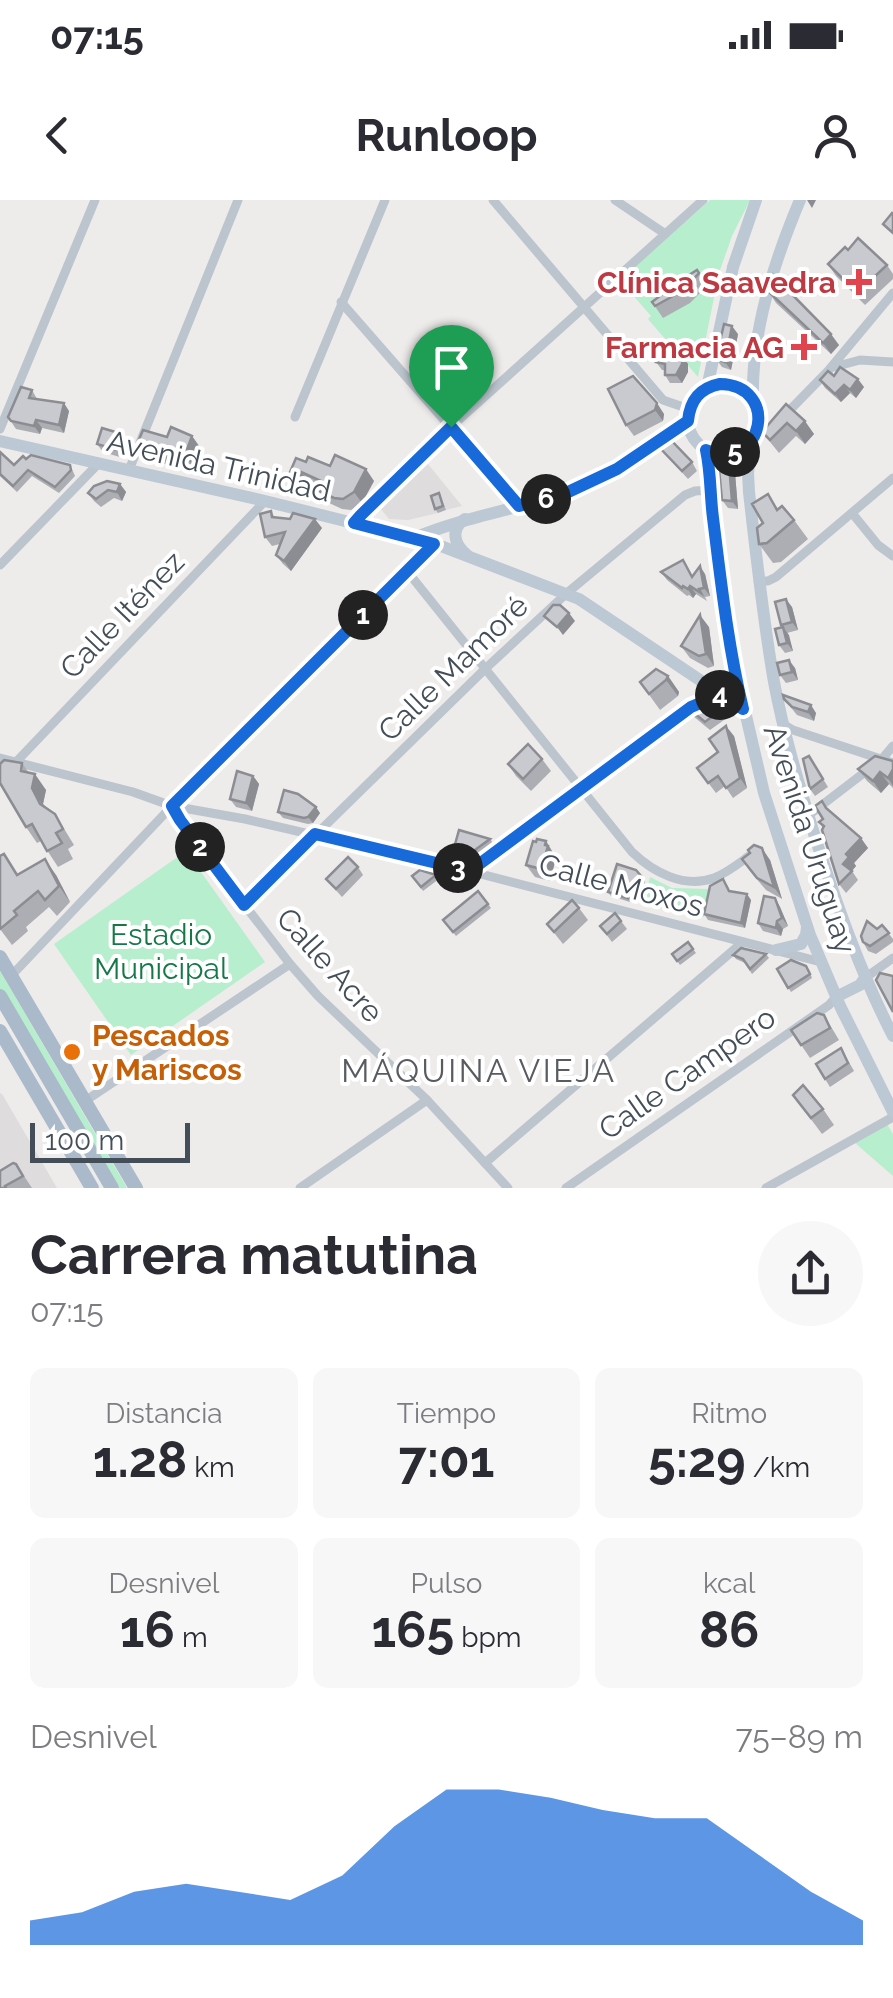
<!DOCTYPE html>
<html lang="es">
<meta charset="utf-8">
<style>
:root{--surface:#fff;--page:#f7f7f7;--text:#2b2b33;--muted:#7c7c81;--accent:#186adb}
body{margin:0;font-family:Raleway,sans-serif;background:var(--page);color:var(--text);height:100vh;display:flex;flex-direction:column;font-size:38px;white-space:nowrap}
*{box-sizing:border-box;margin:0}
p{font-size:32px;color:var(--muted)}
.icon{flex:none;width:55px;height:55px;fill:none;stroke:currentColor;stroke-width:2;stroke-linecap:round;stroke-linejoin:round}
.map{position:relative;height:988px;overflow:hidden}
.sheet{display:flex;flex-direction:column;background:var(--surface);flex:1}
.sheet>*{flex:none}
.scale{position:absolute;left:30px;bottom:25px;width:160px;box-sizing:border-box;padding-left:10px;border:5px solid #444e58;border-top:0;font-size:28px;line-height:35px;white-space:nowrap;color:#444e58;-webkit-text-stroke:8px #fff;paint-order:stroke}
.pin{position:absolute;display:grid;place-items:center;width:85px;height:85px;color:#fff;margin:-102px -42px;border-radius:50% 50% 50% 0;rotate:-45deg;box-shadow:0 0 10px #0007}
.pin .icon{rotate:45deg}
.km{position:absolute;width:50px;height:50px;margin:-25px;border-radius:50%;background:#222;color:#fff;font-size:28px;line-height:50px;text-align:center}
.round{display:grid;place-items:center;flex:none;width:105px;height:105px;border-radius:52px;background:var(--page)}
.overview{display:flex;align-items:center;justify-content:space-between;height:170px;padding:0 30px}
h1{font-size:55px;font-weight:700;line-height:75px}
.stats{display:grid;grid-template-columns:repeat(3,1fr);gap:15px;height:170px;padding:10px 30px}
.stats div{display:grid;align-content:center;border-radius:15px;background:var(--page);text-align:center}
.stats b{font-size:50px;font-weight:700}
.stats small{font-size:28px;font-weight:400}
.stats p{font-size:28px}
.chart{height:280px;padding:20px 30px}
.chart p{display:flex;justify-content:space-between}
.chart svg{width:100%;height:180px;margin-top:10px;fill:var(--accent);opacity:.7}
.status{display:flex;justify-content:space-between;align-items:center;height:70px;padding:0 50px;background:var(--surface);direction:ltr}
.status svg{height:28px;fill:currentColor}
header{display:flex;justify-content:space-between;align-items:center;height:130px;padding:0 30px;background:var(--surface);font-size:45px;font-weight:700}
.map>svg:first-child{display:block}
</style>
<div class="status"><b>07:15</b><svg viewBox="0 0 49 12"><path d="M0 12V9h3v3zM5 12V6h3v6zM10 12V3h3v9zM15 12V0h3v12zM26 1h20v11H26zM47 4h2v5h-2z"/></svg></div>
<header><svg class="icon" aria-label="back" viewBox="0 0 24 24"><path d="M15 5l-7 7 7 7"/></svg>Runloop<svg class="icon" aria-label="person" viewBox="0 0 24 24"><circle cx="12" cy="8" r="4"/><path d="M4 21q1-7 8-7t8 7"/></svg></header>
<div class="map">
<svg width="893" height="988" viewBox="0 0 893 988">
<rect width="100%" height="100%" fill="#eeebeb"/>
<g fill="#dfdcdd">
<polygon points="428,264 462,306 446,310 434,300 438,313 408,320 389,319 381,309"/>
<polygon points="0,893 2,894 57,988 0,988"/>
</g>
<g fill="#b7eecd">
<polygon points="710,0 750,0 732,36 719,73 698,177 648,119 651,116 620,80"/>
<polygon points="186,651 265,762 131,855 54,744"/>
<polygon points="650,677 672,688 710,689 704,717 644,704"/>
<polygon points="0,771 127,988 117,988 0,789"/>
<polygon points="887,924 893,934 893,976 854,942"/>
</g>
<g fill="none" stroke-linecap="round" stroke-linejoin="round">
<g stroke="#bcc5ce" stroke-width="9">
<polyline points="493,0 663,200 689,209"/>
<polyline points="615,0 664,33"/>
<polyline points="341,102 519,306"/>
<polyline points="834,167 860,160 893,162"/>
<polyline points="295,217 385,0"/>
<polyline points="783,217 828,171 893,93"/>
<polyline points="0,229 95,0"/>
<polyline points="129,270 238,0"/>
<polyline points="852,313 878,345 893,356"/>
<polyline points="353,323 451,227 703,0"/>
<polyline points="0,365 98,264"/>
<path d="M407,371L632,652C653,672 684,689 714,678C727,673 738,664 749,656"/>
<polyline points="758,381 768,381 776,377 893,278"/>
<polyline points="783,524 793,530 893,563"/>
<polyline points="0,558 133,592 172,606 245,619 469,671 821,762"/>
<polyline points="16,562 265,301"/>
<polyline points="172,606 180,621 290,764 318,796 427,900 508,988"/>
<polyline points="809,615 882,559 893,546"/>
<polyline points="469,671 691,507 721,494"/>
<polyline points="244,705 485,469 567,393 685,295 695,291 711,290"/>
<polyline points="11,776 172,606 433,343"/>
<polyline points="865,778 893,758"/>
<polyline points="85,901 290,764"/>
<polyline points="485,963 743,742"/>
<polyline points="300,988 427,900"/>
<polyline points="566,988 829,805 836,797"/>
<polyline points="766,988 893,917"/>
</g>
<g stroke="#bdc8d5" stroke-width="12">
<circle cx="723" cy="219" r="35"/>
<polyline points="707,188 733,67 756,0"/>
<path d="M753,200C751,132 774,62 800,0"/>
<polyline points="0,241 265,301 433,343 579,399 743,509"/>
<path d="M752,241L748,273L749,292C756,355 763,419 774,482C784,535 799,585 815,637C837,705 860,772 893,836"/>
<polyline points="706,249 710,271 712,311 730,447 764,593 810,735 841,808 893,912"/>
<path d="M465,319C450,329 454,345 467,355"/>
<path d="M414,338C462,318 512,310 562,294C608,279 648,248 688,221"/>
<polyline points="776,750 801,744 806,735 807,727"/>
<polyline points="836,797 860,785 865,778"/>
</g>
<g stroke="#aabacb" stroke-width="14">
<polyline points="0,757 136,988"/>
<polyline points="0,796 112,988"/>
<polyline points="0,831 92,988"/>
</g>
</g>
<g fill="#acaeb3">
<polygon points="848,50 887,65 893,74 893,79 865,105 836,76 828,64"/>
<polygon points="697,70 708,85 690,103 663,118 652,102"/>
<polygon points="769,92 839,145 831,154 776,103"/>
<polygon points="738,134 731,170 722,167 716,159"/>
<polygon points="678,156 682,156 688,164 688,172 682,183 670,183 665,175 665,170 662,170 656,162"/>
<polygon points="834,176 864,187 856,198 850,193 841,202 825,188 820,180"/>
<polygon points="608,189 664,214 663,221 634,236 626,225"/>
<polygon points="32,190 37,199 69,211 64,233 42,228 40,234 16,229 8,217"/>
<polygon points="786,204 814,234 805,244 796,236 779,253 762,232"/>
<polygon points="192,236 199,246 192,265 169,260 168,265 148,259 138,242 167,237"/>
<polygon points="128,242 126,256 123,258 103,252 97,244"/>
<polygon points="657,245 692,262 697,271 688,279"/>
<polygon points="0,252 14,265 26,259 70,265 75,276 59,293 32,276 17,292 0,276"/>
<polygon points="306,262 330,266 374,281 362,303 351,310 342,309 327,302 319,291 320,288 309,283 304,294 295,290 287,279"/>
<polygon points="735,273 738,309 728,308 722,300"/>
<polygon points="120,284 126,292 122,301 114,298 101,307 94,301 88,293"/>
<polygon points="439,293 446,310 438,313 435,309"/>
<polygon points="768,294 778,309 794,320 808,339 781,362 773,363 759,344"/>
<polygon points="271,311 275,318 322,328 291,371 283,364 276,355 280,344 272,346 265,337"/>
<polygon points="661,372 693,376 705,374 710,396 705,397 707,401 696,394 693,398 689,395 687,396 667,380"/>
<polygon points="792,407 798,430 787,433 793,451 785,453 779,445 783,427 781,425"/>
<polygon points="709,427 714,466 708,468 690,458 681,446"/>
<polygon points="795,468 798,480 786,483 780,475"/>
<polygon points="668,476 679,492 678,496 660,510 640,482"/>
<polygon points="784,499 816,513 814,521 797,515"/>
<polygon points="688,508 718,512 724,520 710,530 693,516"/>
<polygon points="734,536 747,588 733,598 725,586 716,593 697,568 718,552"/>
<polygon points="809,556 828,587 815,596 810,589"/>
<polygon points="542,559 551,571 531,591 516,576 508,564"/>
<polygon points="893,561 893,588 889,584 881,593 867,581 858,569"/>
<polygon points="22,563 29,573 46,590 43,604 55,614 74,645 68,649 73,659 58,667 41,641 37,643 26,627"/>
<polygon points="253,576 259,584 252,611 236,607 230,599"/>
<polygon points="826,608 868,648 854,663 856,666 852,671 858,680 846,693 839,684 823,628 819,622 823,619"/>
<polygon points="278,612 320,613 313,623 308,624 283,618"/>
<polygon points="490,639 493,643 467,662 454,659 452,655"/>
<polygon points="546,641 556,658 550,681 535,677 526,665 536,642"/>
<polygon points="750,653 770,660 782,699 766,690 750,671 742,659"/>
<polygon points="358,667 363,675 342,697 326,679"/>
<polygon points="18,674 56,675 70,702 57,716 49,707 26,727 28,731 12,745 0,729"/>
<polygon points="436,675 439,679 423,691 412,676"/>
<polygon points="645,681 640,701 636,704 611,696 608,692"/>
<polygon points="727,685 730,691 751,700 745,728 708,720 704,714"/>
<polygon points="478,691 491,708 456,736 443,720"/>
<polygon points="775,698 780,707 788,726 783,729 781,736 763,731 758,723"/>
<polygon points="579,708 588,720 563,744 547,724"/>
<polygon points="615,713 627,729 612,742 600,726"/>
<polygon points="882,725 893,739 893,742 876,754 868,751 863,742"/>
<polygon points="688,742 696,753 680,765 672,754"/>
<polygon points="766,754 769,758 752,774 745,763 736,759 733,755"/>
<polygon points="777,769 809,770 812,778 791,792"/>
<polygon points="824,815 839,840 810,858 791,830"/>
<polygon points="841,848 854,871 830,887 825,879"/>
<polygon points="793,895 823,909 834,925 822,934"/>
<polygon points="16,964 32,988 0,988"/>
</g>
<g fill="#8c8d92">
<polygon points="807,0 816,0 812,8"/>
<polygon points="732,126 738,134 731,170 725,162"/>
<polygon points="831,134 839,145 831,154 823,143"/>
<polygon points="682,156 688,164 688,172 682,183 676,175"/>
<polygon points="858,179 864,187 856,198 850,190"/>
<polygon points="844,185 850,193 841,202 835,194"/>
<polygon points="64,203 69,211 64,233 59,225"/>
<polygon points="657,203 664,214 663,221 655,210"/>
<polygon points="36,220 42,228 40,234 34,226"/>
<polygon points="805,221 814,234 805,244 796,231"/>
<polygon points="122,234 128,242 126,256 120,248"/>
<polygon points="192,236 199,246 192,265 185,255"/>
<polygon points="162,250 169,260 168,265 161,254"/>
<polygon points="729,265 735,273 738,309 732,301"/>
<polygon points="366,269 374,281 362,303 354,292"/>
<polygon points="301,272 309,283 304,294 296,283"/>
<polygon points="120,284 126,292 122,301 117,292"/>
<polygon points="315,319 322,328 291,371 284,361"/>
<polygon points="700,366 705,374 710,396 704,388"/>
<polygon points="690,386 696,394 693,398 688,389"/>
<polygon points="786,399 792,407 798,430 792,422"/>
<polygon points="569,413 575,421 563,435 557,427"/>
<polygon points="700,415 709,427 714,466 706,454"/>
<polygon points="783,427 789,435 793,451 787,443"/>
<polygon points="789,460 795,468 798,480 792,472"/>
<polygon points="668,476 679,492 678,496 666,480"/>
<polygon points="811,505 816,513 814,521 808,512"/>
<polygon points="726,526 734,536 747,588 740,578"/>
<polygon points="893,569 893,586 888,578"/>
<polygon points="880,572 889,584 881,593 873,581"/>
<polygon points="35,574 46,590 43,604 51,620 32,588"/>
<polygon points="253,576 259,584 252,611 246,603"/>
<polygon points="316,607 320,613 313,623 308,617"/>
<polygon points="861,638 868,648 854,663 856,666 850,673 843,664 846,654"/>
<polygon points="546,641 556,658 550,681 541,669"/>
<polygon points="762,648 770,660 782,699 774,687"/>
<polygon points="45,659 56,675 70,702 59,686"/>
<polygon points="642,677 645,681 640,701 638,697"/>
<polygon points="747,694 751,700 745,728 741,723"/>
<polygon points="775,698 780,707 788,726 782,718"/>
<polygon points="777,721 783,729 781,736 776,728"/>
</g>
<g fill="#c8cad0" stroke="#8c8d92" stroke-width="2.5">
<polygon points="892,13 893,14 893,33 883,24"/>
<polygon points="858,38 887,65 857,93 828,64 845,47 848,50"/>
<polygon points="697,70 699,73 682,91 655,106 652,102 678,82"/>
<polygon points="773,75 831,134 823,143 769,92"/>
<polygon points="724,124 732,126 725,162 716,159"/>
<polygon points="672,147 672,155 682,156 682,164 676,175 665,175 665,164 656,162 661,149"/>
<polygon points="840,167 858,179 850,190 844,185 835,194 820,180 828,171 834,176"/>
<polygon points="633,176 657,203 655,210 626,225 608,189"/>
<polygon points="21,187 32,190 29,198 64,203 59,225 36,220 34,226 11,221 8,217"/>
<polygon points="786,204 805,221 796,231 787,223 770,240 762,232"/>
<polygon points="171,227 192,236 185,255 162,250 161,254 141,248 138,242 143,230 167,237"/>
<polygon points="102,228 122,234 120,248 117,250 97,244"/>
<polygon points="668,237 692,262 682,271 657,245"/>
<polygon points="0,252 14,265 23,256 26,259 31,255 70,265 71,270 55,287 28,270 13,286 0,274"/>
<polygon points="335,255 366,269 354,292 343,299 334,298 319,291 323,282 301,272 296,283 287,279 296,258 306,262 308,257 330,266"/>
<polygon points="729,265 732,301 722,300 719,269"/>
<polygon points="107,281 120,284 117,292 108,290 96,299 88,293 94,286"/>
<polygon points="439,293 443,306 435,309 431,296"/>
<polygon points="768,294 777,310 782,306 794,320 767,343 759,344 757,328 763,323 752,304"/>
<polygon points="271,311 272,317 290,319 293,313 315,319 284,361 276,355 285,332 265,337 260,314"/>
<polygon points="683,360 692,377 700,366 704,388 699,389 701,393 690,386 688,389 683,386 682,388 661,372"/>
<polygon points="786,399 792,422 781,425 775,402"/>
<polygon points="553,405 560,405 569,413 557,427 544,416"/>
<polygon points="700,415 706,454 699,456 681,446"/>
<polygon points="783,427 787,443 779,445 775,429"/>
<polygon points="789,460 792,472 780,475 777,463"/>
<polygon points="656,469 668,476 666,480 649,494 640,482"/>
<polygon points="783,495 811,505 808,512 792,507 784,499"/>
<polygon points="702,500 718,512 705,522 688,508"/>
<polygon points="726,526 740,578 726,588 718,576 708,583 697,568 718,552 709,539"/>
<polygon points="528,544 542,559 523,579 508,564"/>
<polygon points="809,556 823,579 810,589 803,559"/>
<polygon points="875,556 893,561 893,569 888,578 880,572 873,581 858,569"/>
<polygon points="4,560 22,563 21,571 35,574 32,588 40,604 55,614 63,629 56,633 62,643 47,651 32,624 26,627 0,583 0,564"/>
<polygon points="237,571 253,576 246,603 230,599"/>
<polygon points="284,590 298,594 316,607 308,617 304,618 278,612"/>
<polygon points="822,601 826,608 861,638 846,654 849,657 843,664 852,671 839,684 822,630 824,626 819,622 823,619 815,606"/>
<polygon points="459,630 490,639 464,658 452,655"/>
<polygon points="537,639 546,641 545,645 548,646 541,669 526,665 533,641 536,642"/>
<polygon points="754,645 762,648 774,687 757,678 742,659 750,653 748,650"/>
<polygon points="4,654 17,675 45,659 59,686 45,700 38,691 14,711 17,715 0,729 0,656"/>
<polygon points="348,657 358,667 336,689 326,679"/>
<polygon points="617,664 636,670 642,677 638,697 633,700 608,692"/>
<polygon points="420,670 436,675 421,687 412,676"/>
<polygon points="723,679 729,691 747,694 741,723 704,714 710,686"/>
<polygon points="478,691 488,704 453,732 443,720"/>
<polygon points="764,696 775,698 782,718 777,721 776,728 758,723"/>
<polygon points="572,700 579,708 554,732 547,724"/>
<polygon points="615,713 621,721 607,734 600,726"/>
<polygon points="867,721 877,729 882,725 889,733 870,746 863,742 861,736"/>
<polygon points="688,742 693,749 677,761 672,754"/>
<polygon points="741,748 766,754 750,769 743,759 733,755"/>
<polygon points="791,760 806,766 810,774 788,788 777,769"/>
<polygon points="880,773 893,776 893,812 876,780"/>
<polygon points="817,813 824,815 830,828 801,845 791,830"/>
<polygon points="841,848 848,863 825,879 816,864"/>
<polygon points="803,885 823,909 811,918 793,895"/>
<polygon points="13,963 16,964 23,976 5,986 6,988 0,988 0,971"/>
</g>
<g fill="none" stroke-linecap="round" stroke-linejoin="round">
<defs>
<path id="route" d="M720,184C780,185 765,272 706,250C711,273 710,295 713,318C721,382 728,446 743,509L722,494L691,507L470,671L315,634L244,705L180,620L172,606L434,344L354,323L361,315L451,227L519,306L566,293L617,269L688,221C690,200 700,188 720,184Z"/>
</defs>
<use href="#route" stroke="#fff" stroke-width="20"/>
<use href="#route" stroke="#186adb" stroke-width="12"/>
</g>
<g fill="#e0444e" stroke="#fff" stroke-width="4">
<path d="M854 67h10v10h10v10h-10v10h-10v-10h-10v-10h10z"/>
<path d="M799 132h10v10h10v10h-10v10h-10v-10h-10v-10h10z"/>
</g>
<circle fill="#e8710a" stroke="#fff" stroke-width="4" cx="72" cy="852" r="10"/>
<g text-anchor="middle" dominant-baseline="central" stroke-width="8" stroke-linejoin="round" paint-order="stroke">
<g font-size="30" font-weight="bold" fill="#be3a42" stroke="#fff" text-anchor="end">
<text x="836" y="82">Clínica Saavedra</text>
<text x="784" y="147">Farmacia AG</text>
</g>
<g font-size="30" fill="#444e58" stroke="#fff">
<text transform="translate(219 266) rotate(13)">Avenida Trinidad</text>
<text transform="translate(122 415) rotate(-46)">Calle Iténez</text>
<text transform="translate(453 468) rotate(-44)">Calle Mamoré</text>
<text transform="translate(810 639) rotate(72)">Avenida Uruguay</text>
<text transform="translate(621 685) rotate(15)">Calle Moxos</text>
<text transform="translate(330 765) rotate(48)">Calle Acre</text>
<text transform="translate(687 873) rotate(-35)">Calle Campero</text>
</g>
<g font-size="30" fill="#167848" stroke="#fff">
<text x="161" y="734">Estadio<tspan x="161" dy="34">Municipal</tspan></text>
</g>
<g font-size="30" font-weight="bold" fill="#c56008" stroke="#fff" text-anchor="start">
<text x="92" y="835">Pescados<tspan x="92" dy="34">y Mariscos</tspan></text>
</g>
<g font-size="32" letter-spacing="2.5" fill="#585b60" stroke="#fff">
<text x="479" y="870">MÁQUINA VIEJA</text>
</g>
</g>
</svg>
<div class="scale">100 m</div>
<div class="pin" style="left:451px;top:227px;background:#1e9e55"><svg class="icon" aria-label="arrive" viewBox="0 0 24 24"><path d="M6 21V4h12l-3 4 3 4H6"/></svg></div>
<b class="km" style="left:363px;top:415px">1</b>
<b class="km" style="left:200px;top:647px">2</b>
<b class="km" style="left:458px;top:668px">3</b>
<b class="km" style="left:720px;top:495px">4</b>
<b class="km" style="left:735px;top:252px">5</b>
<b class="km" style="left:546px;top:299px">6</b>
</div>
<section class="sheet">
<div class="overview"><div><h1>Carrera matutina</h1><p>07:15</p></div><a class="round"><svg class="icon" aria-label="share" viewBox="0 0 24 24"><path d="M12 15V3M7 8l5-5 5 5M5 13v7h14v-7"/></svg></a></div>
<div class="stats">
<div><p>Distancia</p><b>1.28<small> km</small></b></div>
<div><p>Tiempo</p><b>7:01</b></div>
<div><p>Ritmo</p><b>5:29<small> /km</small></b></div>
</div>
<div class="stats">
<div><p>Desnivel</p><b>16<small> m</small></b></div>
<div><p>Pulso</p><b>165<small> bpm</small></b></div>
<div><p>kcal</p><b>86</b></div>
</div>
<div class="chart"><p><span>Desnivel</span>75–89 m</p>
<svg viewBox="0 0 160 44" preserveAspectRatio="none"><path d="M0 44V38L10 36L20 31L30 29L40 31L50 33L60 27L70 15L80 6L90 6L100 8L110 11L120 13L130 13L140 22L150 31L160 38V44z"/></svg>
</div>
</section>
